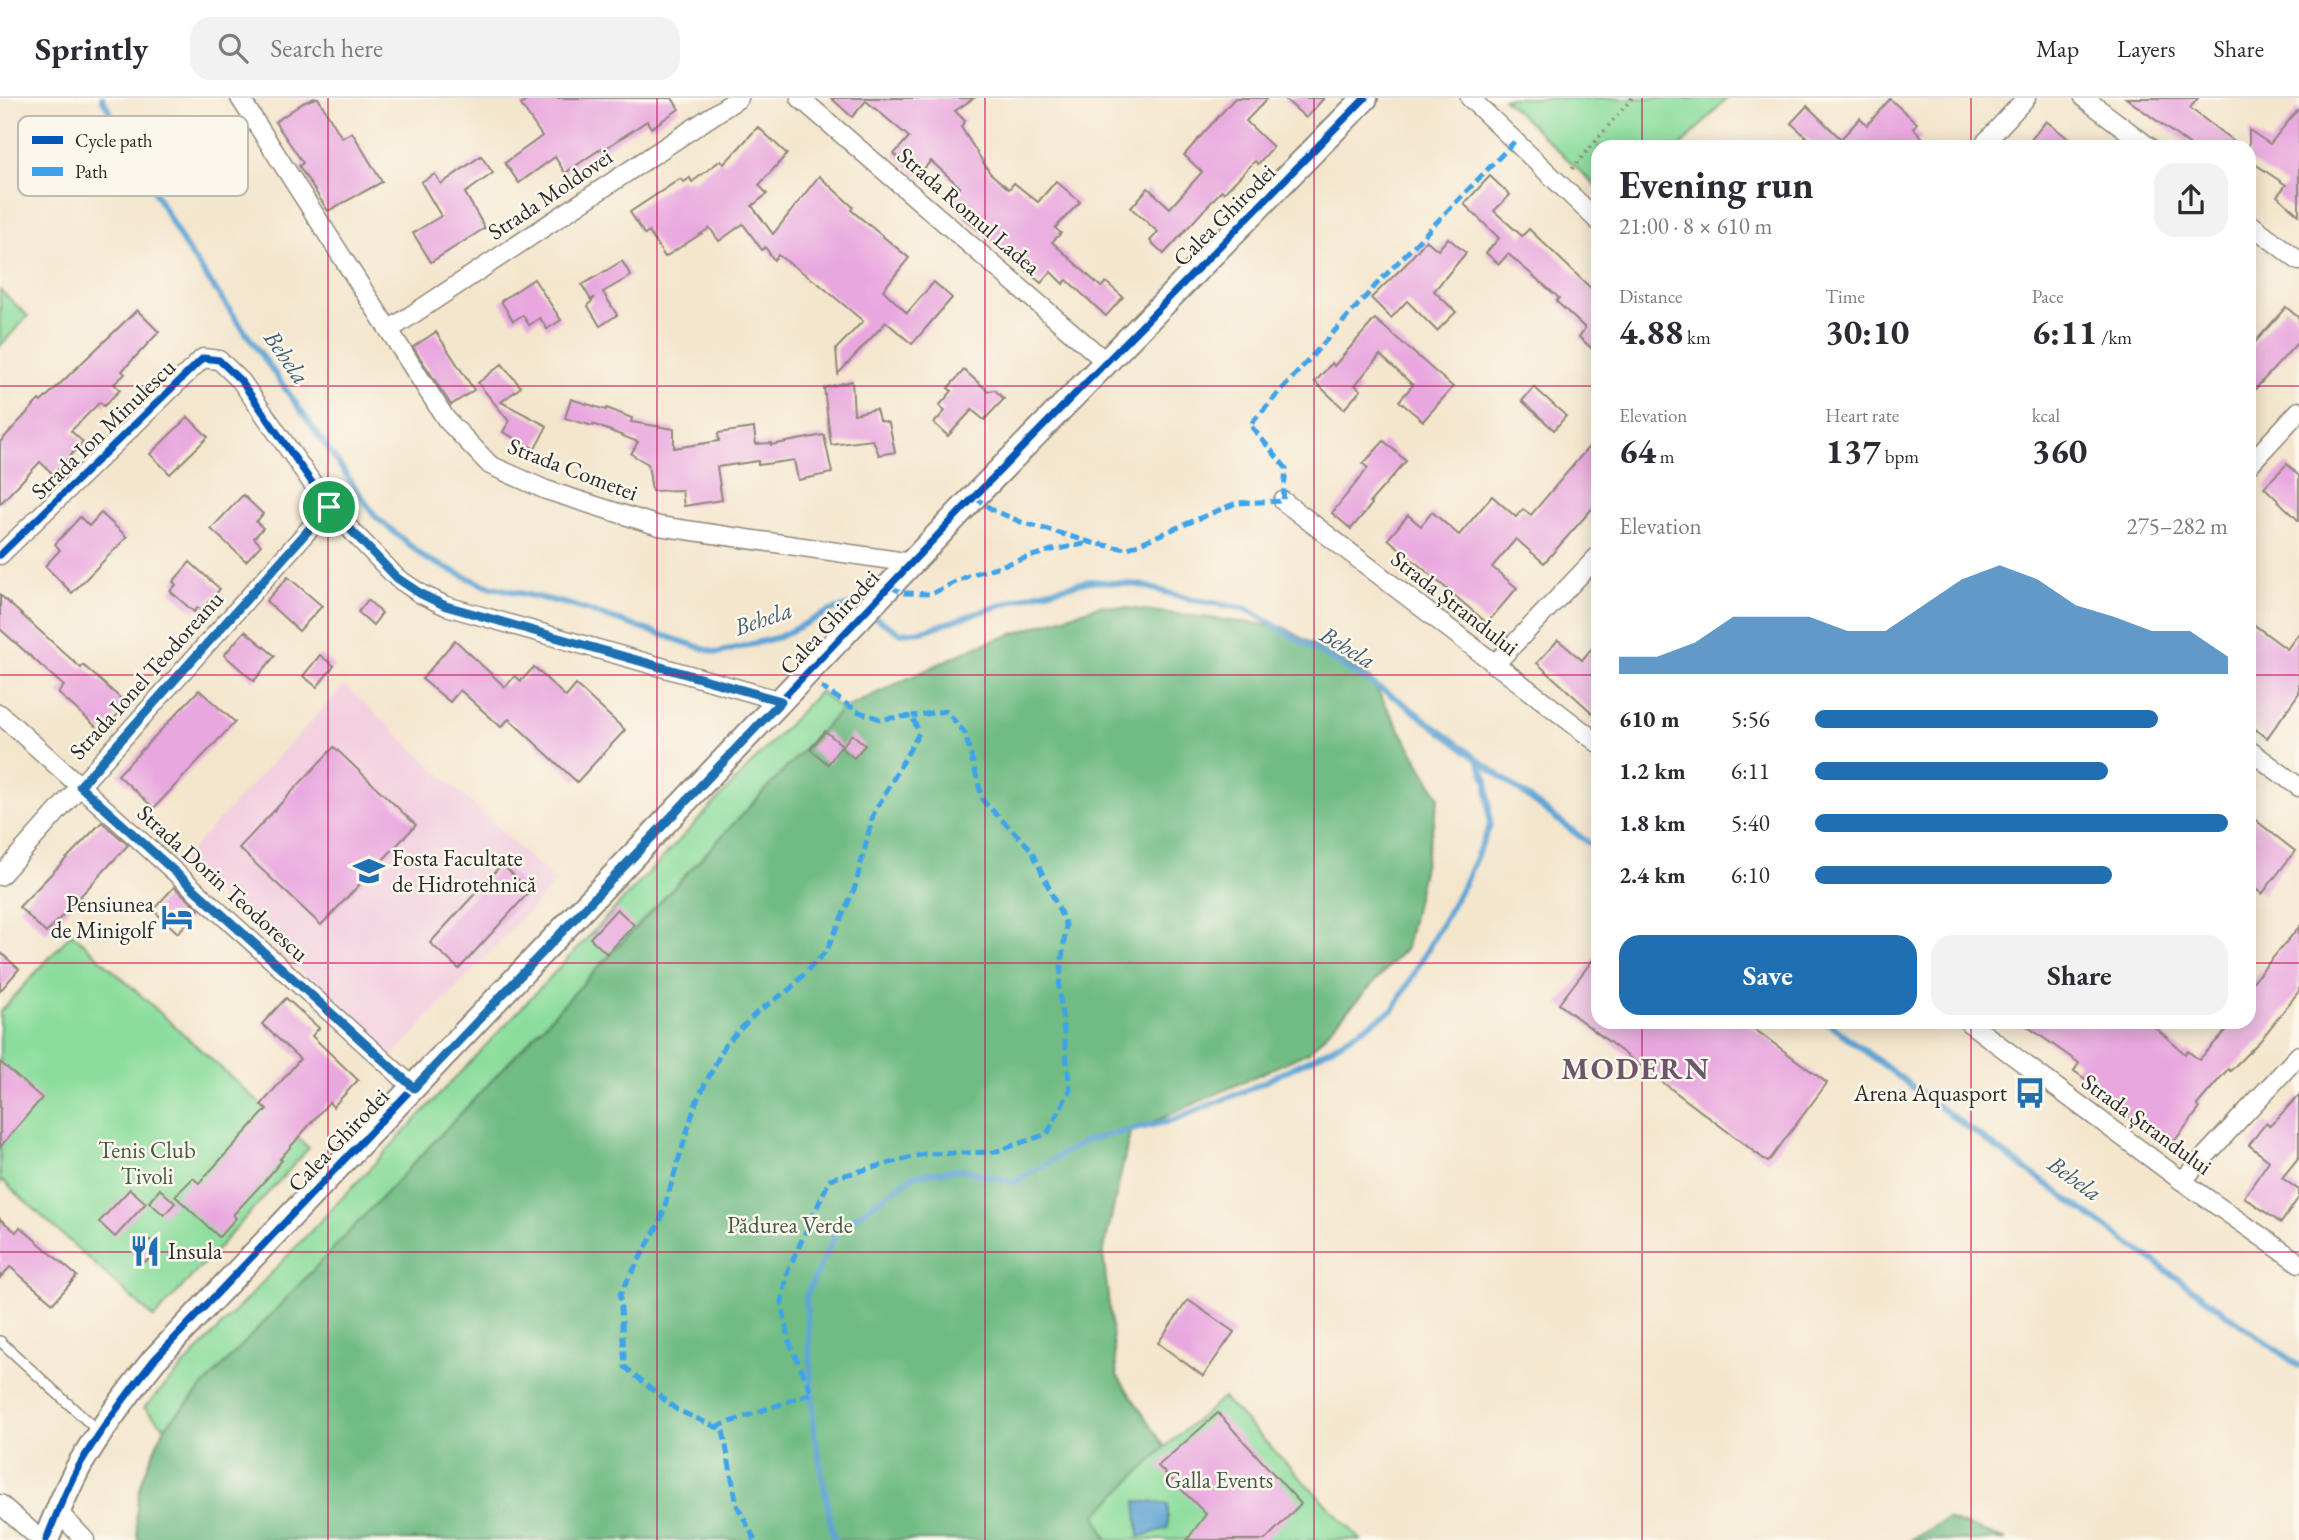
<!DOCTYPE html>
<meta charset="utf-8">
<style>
:root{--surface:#fff;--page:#f2f2f3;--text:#2b2b33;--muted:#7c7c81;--line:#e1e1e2;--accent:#1f6fb2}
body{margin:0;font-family:"EB Garamond",serif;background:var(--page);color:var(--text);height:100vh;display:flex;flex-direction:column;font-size:26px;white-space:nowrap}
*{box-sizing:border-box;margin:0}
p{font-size:23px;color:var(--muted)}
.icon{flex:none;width:38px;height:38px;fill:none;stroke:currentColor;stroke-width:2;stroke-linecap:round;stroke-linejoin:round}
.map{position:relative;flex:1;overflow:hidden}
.side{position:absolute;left:1591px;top:42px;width:665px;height:889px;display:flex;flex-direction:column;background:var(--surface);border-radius:21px;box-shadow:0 4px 18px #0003}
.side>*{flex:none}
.pin{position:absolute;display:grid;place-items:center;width:60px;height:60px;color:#fff;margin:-30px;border:4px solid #fff;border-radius:50%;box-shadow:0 2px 7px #0007}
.round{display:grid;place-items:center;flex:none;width:74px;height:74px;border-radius:21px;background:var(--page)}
.head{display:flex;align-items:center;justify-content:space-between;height:119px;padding:0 28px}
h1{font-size:38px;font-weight:700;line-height:52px}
.metrics{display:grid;grid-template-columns:repeat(3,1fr);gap:10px;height:119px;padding:7px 28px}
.metrics div{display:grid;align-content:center}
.metrics b{font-size:35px;font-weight:700}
.metrics small{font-size:19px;font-weight:400}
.metrics p{font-size:19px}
.chart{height:196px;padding:14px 28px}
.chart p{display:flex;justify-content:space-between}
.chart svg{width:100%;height:126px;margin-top:7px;fill:var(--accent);opacity:.7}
.cta{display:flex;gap:14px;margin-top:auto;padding:14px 28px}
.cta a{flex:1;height:80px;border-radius:21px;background:var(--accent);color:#fff;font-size:28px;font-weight:700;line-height:80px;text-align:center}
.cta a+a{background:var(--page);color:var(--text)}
ul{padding:0 28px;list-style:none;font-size:23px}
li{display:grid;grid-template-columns:112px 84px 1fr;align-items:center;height:52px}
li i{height:18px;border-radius:9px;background:var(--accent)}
header{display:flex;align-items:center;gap:42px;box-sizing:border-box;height:98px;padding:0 35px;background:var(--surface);border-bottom:2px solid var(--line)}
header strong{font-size:33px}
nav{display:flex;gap:38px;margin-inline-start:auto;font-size:24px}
.search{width:490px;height:63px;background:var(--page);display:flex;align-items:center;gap:18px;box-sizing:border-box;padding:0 24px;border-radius:21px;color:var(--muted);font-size:26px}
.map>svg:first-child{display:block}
</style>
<header>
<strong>Sprintly</strong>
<div class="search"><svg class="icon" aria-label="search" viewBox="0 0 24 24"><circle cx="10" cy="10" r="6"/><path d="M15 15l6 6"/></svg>Search here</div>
<nav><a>Map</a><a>Layers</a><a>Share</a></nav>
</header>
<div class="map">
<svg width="2299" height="1442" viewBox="0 0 2299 1442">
<rect width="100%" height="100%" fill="#fbf7ec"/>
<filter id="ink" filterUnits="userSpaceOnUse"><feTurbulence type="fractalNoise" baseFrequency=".0143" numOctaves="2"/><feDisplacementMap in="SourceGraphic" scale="14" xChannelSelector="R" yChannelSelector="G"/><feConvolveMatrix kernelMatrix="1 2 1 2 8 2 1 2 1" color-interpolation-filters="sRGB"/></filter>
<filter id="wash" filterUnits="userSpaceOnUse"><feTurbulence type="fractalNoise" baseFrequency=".00686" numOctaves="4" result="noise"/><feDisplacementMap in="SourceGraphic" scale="28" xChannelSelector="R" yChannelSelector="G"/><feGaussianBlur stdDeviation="1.57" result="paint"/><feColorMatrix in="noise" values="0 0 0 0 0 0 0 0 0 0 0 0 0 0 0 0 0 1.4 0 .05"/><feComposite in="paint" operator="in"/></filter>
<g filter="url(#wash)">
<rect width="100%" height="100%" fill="#f4e6cd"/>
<polygon fill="#f3cfe0" points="345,587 556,784 392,959 181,762"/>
<g fill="#8cdd9d" stroke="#5c8464" stroke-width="2">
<polygon points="1503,0 1727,0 1680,49 1598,49 1598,90"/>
<polygon points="0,192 28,218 0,248"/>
<polygon points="820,593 841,612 165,1329 144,1310"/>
<polygon points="72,835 309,1050 154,1220 3,1083 0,1085 0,914"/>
<polygon points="1223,1300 1361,1442 1107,1442 1095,1417 1165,1349"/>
</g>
<g fill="#71bc84" stroke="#4e7458" stroke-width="2">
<path d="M1101,507L1283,529L1370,580L1439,699L1406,850L1309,954L1130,1035L1103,1156L1117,1277L1165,1349L1096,1417L1107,1442H138C131,1397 147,1368 165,1329L841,612L977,548Z"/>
<polygon points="1947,1421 2007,1442 1911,1442"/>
</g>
<polygon fill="#60a5d5" stroke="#466880" stroke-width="2" points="1136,1403 1168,1406 1168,1430 1139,1439"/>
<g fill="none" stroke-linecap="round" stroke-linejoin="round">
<g stroke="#60a5d5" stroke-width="6">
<polyline points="102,0 186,150 376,419 425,460 484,487 568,506 717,555 779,539 828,514 852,506 859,510"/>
<polyline points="871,517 900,535 923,533 1034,496 1090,483 1140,487 1190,501 1247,511 1399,602 1598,752"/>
<polyline points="1827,924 1923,997 2299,1268"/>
<polyline points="834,1442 814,1333 806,1198 838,1131 915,1077 962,1071 1013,1085 1085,1043 1173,1022 1252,990 1328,952 1394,911 1464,786 1490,728 1487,683 1479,664"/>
</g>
</g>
<g id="blocks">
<g fill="#e9a7df">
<polygon points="315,0 318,0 342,40 352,34 382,84 328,113 299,68 303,65 275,24 303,5"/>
<polygon points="530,0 672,0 679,11 651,30 647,23 603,52 602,50 565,75 555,59 519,85 505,65 542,38 521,7"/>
<polygon points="831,0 974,0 955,13 965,23 961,29 990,75 1009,91 1014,85 1038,104 1056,83 1080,104 1055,130 1061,135 1052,144 1101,189 1106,184 1123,199 1106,218 1067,182 1063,186 1051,174 1041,185 963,119 965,116 949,101 960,89 931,63 917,78 894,56 909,39 866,3 852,19"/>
<polygon points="1235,0 1268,0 1246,23 1273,49 1258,66 1255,63 1224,95 1222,92 1164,156 1150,143 1158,134 1131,110 1148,90 1170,110 1202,74 1184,57"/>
<polygon points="1284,0 1324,0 1306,20"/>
<polygon points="2126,0 2198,0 2190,10 2241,49 2192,49"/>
<polygon points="1890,1 1917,25 1913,30 1922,39 1913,49 1817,49 1791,25 1807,8 1841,41 1860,20 1867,27"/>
<polygon points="2299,10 2299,117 2277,98 2286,87 2249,62 2249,32 2270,46"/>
<polygon points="2046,23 2079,49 2025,49"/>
<polygon points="758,29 787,56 759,87 767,96 752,108 773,136 819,78 853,109 851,112 909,160 883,192 907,215 934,184 952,200 912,246 886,224 838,276 836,251 863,223 819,186 778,157 774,162 765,149 762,152 743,126 719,143 710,130 665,159 649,134 645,137 630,114 680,81 684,84 690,80 692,84 721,62 724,66"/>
<polygon points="481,58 493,75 465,95 485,130 431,164 413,135 441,118 421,84 435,76 441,86"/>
<polygon points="1490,78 1510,97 1494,113 1522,138 1529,131 1598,197 1598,256 1579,239 1585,230 1556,203 1559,200 1508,156 1499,166 1486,155 1499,140 1464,106"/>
<polygon points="1448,140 1466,155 1434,193 1456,214 1437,233 1407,203 1391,220 1371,200 1406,166 1426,142 1438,152"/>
<polygon points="622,163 631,178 603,194 617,217 600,228 588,208 595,199 591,202 582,187"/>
<polygon points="534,181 561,222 547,231 540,220 529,227 523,217 513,223 501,203"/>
<polygon points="2286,209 2299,220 2299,243 2249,298 2249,251"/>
<polygon points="137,212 159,234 122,273 125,276 114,286 120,292 104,308 100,304 71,333 83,344 53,376 40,364 0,406 0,344 39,302 41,304"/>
<polygon points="1375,221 1453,289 1423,323 1399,303 1413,287 1380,257 1355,287 1361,292 1344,311 1315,284 1332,265 1334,268"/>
<polygon points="436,234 474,292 451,307 413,249"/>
<polygon points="502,266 521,289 501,304 547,328 535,351 503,334 509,323 478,285"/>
<polygon points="964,272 988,293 995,292 1004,301 984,322 972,312 948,338 934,325 945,313 939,308 952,293 948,290"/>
<polygon points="852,283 854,316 876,311 879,322 889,325 895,354 879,357 873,342 831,347 824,290"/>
<polygon points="1534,289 1566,318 1554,332 1522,303"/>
<polygon points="571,301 606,312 607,310 632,320 631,324 674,331 674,350 719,343 718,335 754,330 756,346 771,345 771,347 824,337 832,375 798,382 794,362 758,367 758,363 717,369 722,402 684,408 682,392 652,393 648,366 631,356 638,344 593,326 593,328 565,320"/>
<polygon points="188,319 208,339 170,376 150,356"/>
<polygon points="1598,338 1598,404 1544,465 1516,441 1492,469 1517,490 1487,525 1388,441 1408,417 1421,428 1432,414 1459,437 1492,398 1516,419 1523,411 1531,417"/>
<polygon points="1384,343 1406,363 1370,404 1372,406 1351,431 1332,415 1368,370 1363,366"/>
<polygon points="2287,366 2299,378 2299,423 2264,389"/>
<polygon points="243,397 263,416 256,424 263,430 254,440 261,447 246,463 211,431"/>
<polygon points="101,415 127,439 72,495 45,468 60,452 55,446 80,419 89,428"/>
<polygon points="190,464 220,491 202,511 197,510 194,514 170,493 176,487 173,484"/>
<polygon points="288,479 322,508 299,533 266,503"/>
<polygon points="0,497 81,570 83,567 127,606 102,634 58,595 64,588 0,531"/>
<polygon points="368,502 382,515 373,527 358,514"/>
<polygon points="2249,523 2287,551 2299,535 2299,595 2267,640 2249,627"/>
<polygon points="245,533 275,558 254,583 224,557"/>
<polygon points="455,542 505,589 515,578 521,583 534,569 566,599 576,587 625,632 577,684 509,621 501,629 460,592 450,604 422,581"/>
<polygon points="1558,542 1582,562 1598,543 1598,620 1537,565"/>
<polygon points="320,557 334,568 317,589 303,578"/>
<polygon points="199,592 235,624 154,710 118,677"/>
<polygon points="825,633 842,647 828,666 810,651"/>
<polygon points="852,636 865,647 854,660 841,650"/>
<polygon points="334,649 416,727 321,827 239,750"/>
<polygon points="2249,717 2295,753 2262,796 2249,786"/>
<polygon points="102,724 128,747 46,835 19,809"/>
<polygon points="502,766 530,793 459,871 430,845"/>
<polygon points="174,789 199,811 178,835 153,812"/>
<polygon points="617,811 634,827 607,856 590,840"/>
<polygon points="2299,829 2299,893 2260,943 2230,973 2228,971 2197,1007 2200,1010 2169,1050 2113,1007 2111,1009 2099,999 2104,994 2074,973 2079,965 2021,924 2149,924 2185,956 2188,953 2199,962 2234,924 2249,924 2249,888"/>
<polygon points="0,854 19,871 0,893"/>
<polygon points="1598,855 1598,924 1745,924 1827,985 1768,1064 1559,906"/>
<polygon points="286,900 319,930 312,938 358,982 333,1009 329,1004 280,1061 282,1062 269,1078 233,1117 236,1120 219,1139 175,1098 193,1080 199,1085 267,1011 261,1007 300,961 262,926"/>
<polygon points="0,964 42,1000 0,1049"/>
<polygon points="2299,997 2299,1059 2282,1080 2299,1092 2299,1099 2281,1125 2244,1099 2269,1063 2249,1047 2266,1025 2270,1028"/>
<polygon points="130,1091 146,1105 115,1139 99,1124"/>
<polygon points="160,1091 175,1105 164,1117 149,1104"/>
<polygon points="0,1121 16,1134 20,1129 77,1178 53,1205 10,1169 0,1180"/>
<polygon points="135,1140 150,1142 155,1146 155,1158 144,1164 139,1161 135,1156"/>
<polygon points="1188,1202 1234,1234 1203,1278 1158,1245"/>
<polygon points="1218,1315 1301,1406 1265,1442 1187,1442 1206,1416 1158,1368"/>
</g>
</g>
</g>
<g filter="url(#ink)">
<use href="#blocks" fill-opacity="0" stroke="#90887c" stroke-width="2"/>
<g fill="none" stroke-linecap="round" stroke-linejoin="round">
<defs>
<polyline id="lane" points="0,1243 98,1333"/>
<g id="street">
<polyline points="240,0 446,321 490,367 546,392 659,428 912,465"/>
<polyline points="800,0 1105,263"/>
<polyline points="1470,0 1598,123"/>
<polyline points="2084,0 2149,49"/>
<polyline points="1981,49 2026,0"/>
<polyline points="2249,125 2299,163"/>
<polyline points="389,232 739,0"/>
<polyline points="2249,367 2299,313"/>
<polyline points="1283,403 1598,645"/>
<polyline points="0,457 203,260 219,262 241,283 329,409 397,480 421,496 446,508 781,603"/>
<polyline points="1494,567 1598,458"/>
<polyline points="0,616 414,990"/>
<polyline points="2249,652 2299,689"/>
<polyline points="0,778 329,409"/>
<polyline points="1968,924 2182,1083 2299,1165"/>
<polyline points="2182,1083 2299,957"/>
<polyline points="0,1406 41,1442"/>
<polyline points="58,1414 85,1442"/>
</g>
<path id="secondary" d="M46,1442C56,1417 66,1392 79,1368C101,1330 127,1296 154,1262L974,399L1365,0"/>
</defs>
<use href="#lane" stroke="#90887c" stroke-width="12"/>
<use href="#street" stroke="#90887c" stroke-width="21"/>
<use href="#secondary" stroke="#90887c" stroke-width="28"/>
<polyline stroke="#90887c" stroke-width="3.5" stroke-dasharray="2 5" stroke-linecap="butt" points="1572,71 1632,0"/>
<use href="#lane" stroke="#fff" stroke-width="9"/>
<use href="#street" stroke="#fff" stroke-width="18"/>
<use href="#secondary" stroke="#fff" stroke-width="24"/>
<g stroke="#3ea3eb" stroke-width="5" stroke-dasharray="10 5" stroke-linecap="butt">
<polyline points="974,399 993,412 1021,424 1093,445 1126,451 1236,405 1283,403 1286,370 1250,327 1376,187 1515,43"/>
<polyline points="890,489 904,495 931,496 970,477 1052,452 1090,445"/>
<polyline points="716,1329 812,1295 789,1244 782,1204 788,1172 830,1081 924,1056 994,1054 1047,1036 1070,992 1059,889 1066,827 1031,751 983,703 965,635 946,613 912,618"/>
<polyline points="755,1442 737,1407 723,1332 677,1312 625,1269 620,1196 660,1124 696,1004 725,947 757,914 790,891 827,852 855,789 873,717 919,635 912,618 880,621 857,613 821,589"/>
</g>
<defs>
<g id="cycleway">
<polyline points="0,457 203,260 219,262 241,283 329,409 397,480 421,496 446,508 781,603"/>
<path d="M46,1442C56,1417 66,1392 79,1368C101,1330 127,1296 154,1262L974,399L1365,0"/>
</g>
</defs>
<use href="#cycleway" stroke="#fbf7ec" stroke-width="11"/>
<use href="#cycleway" stroke="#0057b8" stroke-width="7"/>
</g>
</g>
<g fill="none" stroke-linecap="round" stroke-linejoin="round" filter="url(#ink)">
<defs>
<polygon id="route" points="329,409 397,480 421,496 446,508 781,603 414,990 80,688"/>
</defs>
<use href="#route" stroke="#fff" stroke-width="14"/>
<use href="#route" stroke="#1f6fb2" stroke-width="9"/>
</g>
<path fill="none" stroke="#c2185b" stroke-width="2" stroke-opacity="0.55" d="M328,0V1442M657,0V1442M985,0V1442M1314,0V1442M1642,0V49M1971,0V49M0,288H1598M2249,288H2299M0,577H1598M2249,577H2299M0,865H1598M2249,865H2299M1642,924V1442M1971,924V1442M0,1154H2299"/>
<defs>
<symbol id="university-bare" viewBox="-9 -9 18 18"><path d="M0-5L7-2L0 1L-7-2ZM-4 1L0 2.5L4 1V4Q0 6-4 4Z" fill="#1f6fb2" stroke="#fbf7ec" stroke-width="2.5" paint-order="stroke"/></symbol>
<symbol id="hotel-bare" viewBox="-9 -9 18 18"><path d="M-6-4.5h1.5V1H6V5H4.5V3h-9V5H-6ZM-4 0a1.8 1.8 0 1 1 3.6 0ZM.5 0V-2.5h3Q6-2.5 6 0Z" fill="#1f6fb2" stroke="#fbf7ec" stroke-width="2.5" paint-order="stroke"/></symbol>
<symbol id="bus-bare" viewBox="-9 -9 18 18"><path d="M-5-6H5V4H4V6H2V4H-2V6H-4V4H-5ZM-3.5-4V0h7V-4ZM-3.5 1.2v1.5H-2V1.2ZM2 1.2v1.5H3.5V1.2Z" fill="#1f6fb2" stroke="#fbf7ec" stroke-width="2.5" paint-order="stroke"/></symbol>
<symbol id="restaurant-bare" viewBox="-9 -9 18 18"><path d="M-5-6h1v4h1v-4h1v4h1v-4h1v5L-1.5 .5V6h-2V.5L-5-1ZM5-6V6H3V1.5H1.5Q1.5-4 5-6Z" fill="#1f6fb2" stroke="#fbf7ec" stroke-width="2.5" paint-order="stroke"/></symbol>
</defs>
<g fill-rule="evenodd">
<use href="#university-bare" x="347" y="751" width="44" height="44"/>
<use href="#hotel-bare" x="155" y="797" width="44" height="44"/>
<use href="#bus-bare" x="2008" y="973" width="44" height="44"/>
<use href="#restaurant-bare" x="123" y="1131" width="44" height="44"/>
</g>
<g text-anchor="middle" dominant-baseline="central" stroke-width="5" stroke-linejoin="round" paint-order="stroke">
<g font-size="23" fill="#2b2b2b" stroke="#fbf7ec">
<text transform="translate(550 96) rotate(-34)">Strada Moldovei</text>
<text transform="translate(969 113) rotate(41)">Strada Romul Ladea</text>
<text transform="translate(1224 117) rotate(-45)">Calea Ghirodei</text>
<text transform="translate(103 331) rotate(-44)">Strada Ion Minulescu</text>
<text transform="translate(573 371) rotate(21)">Strada Cometei</text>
<text transform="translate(1455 505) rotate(38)">Strada Ștrandului</text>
<text transform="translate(829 524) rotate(-47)">Calea Ghirodei</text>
<text transform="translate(146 577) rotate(-48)">Strada Ionel Teodoreanu</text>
<text transform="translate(223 785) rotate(42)">Strada Dorin Teodorescu</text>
<text transform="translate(2147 1026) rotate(36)">Strada Ștrandului</text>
<text transform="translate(338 1042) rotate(-46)">Calea Ghirodei</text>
</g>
<g font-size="23" fill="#2b2b2b" stroke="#fbf7ec" text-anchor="start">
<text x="392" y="760">Fosta Facultate<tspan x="392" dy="26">de Hidrotehnică</tspan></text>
<text x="154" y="806" text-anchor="end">Pensiunea<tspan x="154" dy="26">de Minigolf</tspan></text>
<text x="2007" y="995" text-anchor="end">Arena Aquasport</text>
<text x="168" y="1153">Insula</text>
</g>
<g font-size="23" fill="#435848" stroke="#fbf7ec">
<text x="147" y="1052">Tenis Club<tspan x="147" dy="26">Tivoli</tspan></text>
<text x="790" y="1127">Pădurea Verde</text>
<text x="1219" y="1382">Galla Events</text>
</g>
<g font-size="24" font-style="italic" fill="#405c6f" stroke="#fbf7ec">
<text transform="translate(287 259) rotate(55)">Behela</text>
<text transform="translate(763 520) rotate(-19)">Behela</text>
<text transform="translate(1348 549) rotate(31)">Behela</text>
<text transform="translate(2075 1080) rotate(36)">Behela</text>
</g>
<g font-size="30" font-weight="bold" letter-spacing="2" fill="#6e566a" stroke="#fbf7ec">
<text x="1636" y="970">MODERN</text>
</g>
</g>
<rect x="18" y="18" width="230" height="80" rx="10" fill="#fbf7ec" stroke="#bdbab2" stroke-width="2"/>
<rect x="32" y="38" width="31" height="8" fill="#0057b8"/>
<rect x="32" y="69" width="31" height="9" fill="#3ea3eb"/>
<g font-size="19" fill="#2b2b2b">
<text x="75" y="49">Cycle path</text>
<text x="75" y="80">Path</text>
</g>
</svg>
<div class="pin" style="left:329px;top:409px;background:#1e9e55"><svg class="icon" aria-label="arrive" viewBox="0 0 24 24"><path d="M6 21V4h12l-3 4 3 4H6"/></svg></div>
<section class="side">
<div class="head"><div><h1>Evening run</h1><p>21:00 · 8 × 610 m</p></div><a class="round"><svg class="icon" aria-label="share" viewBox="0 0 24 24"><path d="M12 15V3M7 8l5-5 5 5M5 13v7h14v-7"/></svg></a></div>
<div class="metrics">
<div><p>Distance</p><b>4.88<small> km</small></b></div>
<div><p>Time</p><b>30:10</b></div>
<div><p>Pace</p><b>6:11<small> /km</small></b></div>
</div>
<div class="metrics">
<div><p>Elevation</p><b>64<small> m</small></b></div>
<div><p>Heart rate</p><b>137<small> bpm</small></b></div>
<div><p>kcal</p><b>360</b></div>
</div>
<div class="chart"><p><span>Elevation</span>275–282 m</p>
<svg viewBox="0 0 160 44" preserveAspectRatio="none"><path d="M0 44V38L10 38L20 33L30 24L40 24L50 24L60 29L70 29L80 20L90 11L100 6L110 11L120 20L130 24L140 29L150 29L160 38V44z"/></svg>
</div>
<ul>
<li><b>610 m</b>5:56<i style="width:83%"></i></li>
<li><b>1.2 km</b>6:11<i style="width:71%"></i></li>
<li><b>1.8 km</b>5:40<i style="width:100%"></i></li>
<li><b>2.4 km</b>6:10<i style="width:72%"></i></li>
</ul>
<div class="cta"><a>Save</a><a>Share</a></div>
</section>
</div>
